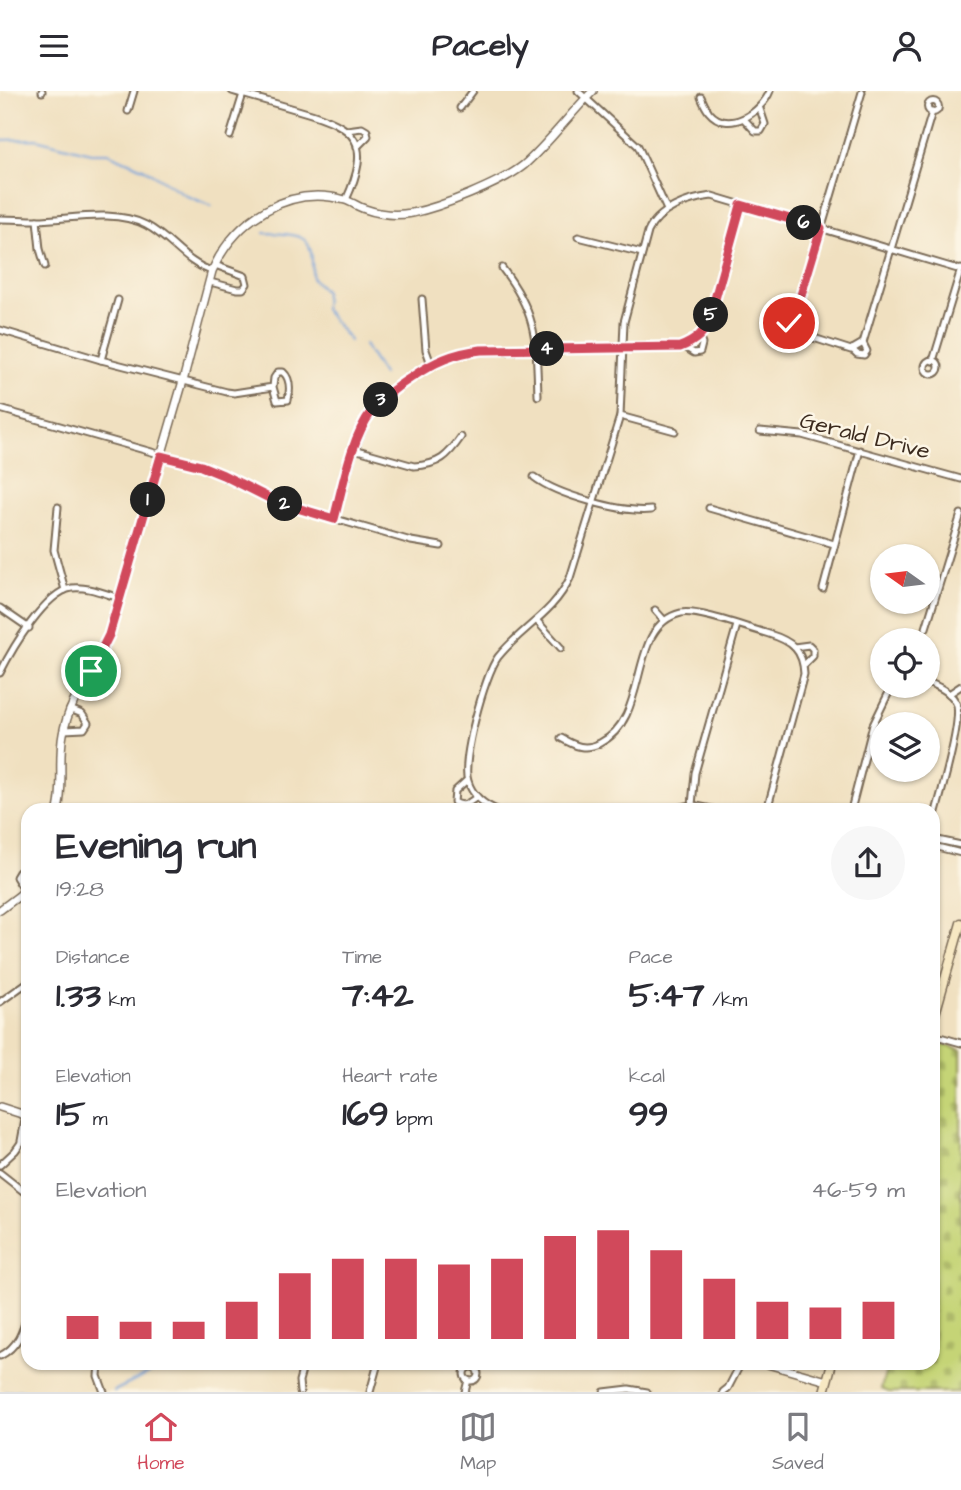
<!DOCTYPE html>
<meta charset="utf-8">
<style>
:root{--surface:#fff;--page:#f7f7f7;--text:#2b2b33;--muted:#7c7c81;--line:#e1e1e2;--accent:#d1495b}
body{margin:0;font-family:"Architects Daughter",sans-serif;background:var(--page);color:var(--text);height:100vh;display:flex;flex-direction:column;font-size:26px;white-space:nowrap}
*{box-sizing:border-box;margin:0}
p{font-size:23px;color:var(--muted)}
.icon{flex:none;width:38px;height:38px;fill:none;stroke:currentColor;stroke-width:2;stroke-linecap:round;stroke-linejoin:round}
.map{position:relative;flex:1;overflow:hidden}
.details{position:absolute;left:21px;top:712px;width:919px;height:567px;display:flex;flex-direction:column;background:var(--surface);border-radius:21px;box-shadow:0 2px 5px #0004}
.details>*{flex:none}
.needle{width:46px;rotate:284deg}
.controls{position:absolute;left:870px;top:453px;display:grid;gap:14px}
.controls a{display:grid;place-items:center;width:70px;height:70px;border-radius:50%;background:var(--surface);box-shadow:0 2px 5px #0004;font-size:35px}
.pin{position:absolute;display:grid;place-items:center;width:60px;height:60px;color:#fff;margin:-30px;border:4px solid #fff;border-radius:50%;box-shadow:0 2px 7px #0007}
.km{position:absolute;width:35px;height:35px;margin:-18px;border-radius:50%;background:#222;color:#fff;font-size:19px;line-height:35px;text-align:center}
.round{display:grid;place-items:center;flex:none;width:74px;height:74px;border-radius:37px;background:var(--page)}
.overview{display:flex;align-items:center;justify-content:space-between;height:119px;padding:0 35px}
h1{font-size:38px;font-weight:700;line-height:52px}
.metrics{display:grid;grid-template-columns:repeat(3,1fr);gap:10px;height:119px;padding:7px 35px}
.metrics div{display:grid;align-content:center}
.metrics b{font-size:35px;font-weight:700}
.metrics small{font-size:19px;font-weight:400}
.metrics p{font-size:19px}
.chart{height:196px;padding:14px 35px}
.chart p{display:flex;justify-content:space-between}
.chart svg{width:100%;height:126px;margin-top:7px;stroke:var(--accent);stroke-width:6}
header{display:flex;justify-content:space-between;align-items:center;height:91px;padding:0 35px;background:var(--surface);font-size:32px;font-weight:700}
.menu{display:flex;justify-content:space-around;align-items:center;height:98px;border-top:2px solid var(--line);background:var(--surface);font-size:19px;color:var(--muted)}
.menu a{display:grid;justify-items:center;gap:4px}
.menu .active{color:var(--accent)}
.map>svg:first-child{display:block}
</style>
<header><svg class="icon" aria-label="menu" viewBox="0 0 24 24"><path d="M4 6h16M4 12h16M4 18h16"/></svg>Pacely<svg class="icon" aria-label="person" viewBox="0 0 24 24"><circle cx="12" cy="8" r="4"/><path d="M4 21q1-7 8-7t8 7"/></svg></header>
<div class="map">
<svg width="961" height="1301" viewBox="0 0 961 1301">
<defs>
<pattern id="cemetery-stones" width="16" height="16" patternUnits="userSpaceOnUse" patternTransform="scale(1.75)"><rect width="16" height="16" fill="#c5d476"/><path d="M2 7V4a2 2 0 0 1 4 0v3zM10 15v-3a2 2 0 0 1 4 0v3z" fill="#aab666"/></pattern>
</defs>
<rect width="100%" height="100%" fill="#fcf5e5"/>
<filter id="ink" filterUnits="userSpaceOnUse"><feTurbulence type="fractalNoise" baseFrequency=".0143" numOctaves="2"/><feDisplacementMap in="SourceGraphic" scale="14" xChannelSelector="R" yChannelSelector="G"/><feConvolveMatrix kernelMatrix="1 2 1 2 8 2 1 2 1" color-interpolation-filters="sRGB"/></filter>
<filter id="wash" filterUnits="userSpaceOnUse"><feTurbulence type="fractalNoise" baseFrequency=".00686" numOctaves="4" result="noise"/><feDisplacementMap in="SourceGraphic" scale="28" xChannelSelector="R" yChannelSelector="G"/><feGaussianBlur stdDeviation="1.57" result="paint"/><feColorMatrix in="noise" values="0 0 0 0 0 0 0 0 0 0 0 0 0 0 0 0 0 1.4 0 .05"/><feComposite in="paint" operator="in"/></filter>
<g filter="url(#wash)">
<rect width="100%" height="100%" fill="#f0e0c0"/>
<polygon fill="url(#cemetery-stones)" stroke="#807f4a" stroke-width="2" points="934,951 961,959 961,1301 889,1301 881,1298 888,1272 933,1272"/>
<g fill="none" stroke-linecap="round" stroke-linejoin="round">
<g stroke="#71a1db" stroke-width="2">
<polyline points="0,49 36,48 91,62 108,62 145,78 187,105 212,115"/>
<path d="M264,142C303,144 314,141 312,187L325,201L324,218L350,250"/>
<polyline points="364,254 383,284"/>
<polyline points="114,1300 171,1272"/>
<polyline points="6,1301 21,1299 32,1301"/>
</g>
</g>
</g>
<g filter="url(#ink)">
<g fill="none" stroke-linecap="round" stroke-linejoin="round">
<defs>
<g id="minor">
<path d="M232,0C255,7 278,13 301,20C358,36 372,52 346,109"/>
<polyline points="578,0 638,55 667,119"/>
<polyline points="42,1 42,0"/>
<polyline points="862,1 794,230 798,242 851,259 863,252 932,21"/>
<path d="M701,6C703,11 706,17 709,21C728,44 762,21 770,0"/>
<circle cx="933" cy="16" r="5.5"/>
<polyline points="460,17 473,0"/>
<polyline points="128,20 134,0"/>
<polyline points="744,28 755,40 761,40 765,33 760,18"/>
<polyline points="347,39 362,37 367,40 368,45 357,56"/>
<polyline points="230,45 243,3"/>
<path d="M0,128C13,128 25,129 38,129C72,128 114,118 146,134C171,147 185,172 212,180"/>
<polyline points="37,129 40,158 45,175"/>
<polyline points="578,146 642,162"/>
<path d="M502,177C538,224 536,248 538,305"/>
<polyline points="210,191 237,198 243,198 247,193 245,185 215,174"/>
<polyline points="422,208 426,259 431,273"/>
<polyline points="793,231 786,234 785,240 798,242"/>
<path d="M0,239L101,269L227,301L234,302L273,296L274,287L278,281H283C291,288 290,300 288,309L277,310L273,296"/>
<polyline points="683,255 694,262 700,261 702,253 699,246"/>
<polyline points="852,258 857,263 864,264 867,260 863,252"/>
<polyline points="101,269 118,209"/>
<circle cx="932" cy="276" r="7"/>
<polyline points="933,270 961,178"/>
<polyline points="0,318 201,375 277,411 411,450 441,455"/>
<polyline points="620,325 675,340"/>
<polyline points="760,340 802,344 961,388"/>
<path d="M354,358L414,375C439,374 448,365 461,346"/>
<path d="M534,386C557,404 622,422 651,419"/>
<polyline points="58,416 54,459 65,499"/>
<polyline points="709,417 834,453"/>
<path d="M334,427L354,358L369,323L393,299L431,273L464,261L680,256C696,249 705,242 711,226L741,114"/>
<polyline points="823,498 860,359"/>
<polyline points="0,517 29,537"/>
<polyline points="655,519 664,529"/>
<polyline points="537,530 561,557"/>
<polyline points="926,537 961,423"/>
<polyline points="794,556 809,554 813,558 813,565 804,574"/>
<path d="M0,582C12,558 45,501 72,497C88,495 105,503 120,507"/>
<path d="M928,591C939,596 952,601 957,614C961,634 940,707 933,731"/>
<polyline points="949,603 961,595"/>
<polyline points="64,639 84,638 88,632 82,623 70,618"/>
<path d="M561,647C575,655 585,660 600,652C652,626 626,535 681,522C696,518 751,538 769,543C792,550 803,559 804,583L767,719"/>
<path d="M467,689L455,700L454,711C464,717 468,712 477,706"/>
<polyline points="692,714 695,682 737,534"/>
<path d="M497,719C484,714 472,704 468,690C461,670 485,583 498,566C522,536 553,523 570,487L620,325L624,231L648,141C658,118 688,108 712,105L961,179"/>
<polyline points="667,719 692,714 716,719"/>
<polyline points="851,719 873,634 892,595"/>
<polyline points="933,748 961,754"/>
<polyline points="933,752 937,756 961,762"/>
<polyline points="24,799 16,786 19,781 28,781"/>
<polyline points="0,911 28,891"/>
<polyline points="933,944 961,952"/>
<polyline points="21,1050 28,1013"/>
<polyline points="0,1074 15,1060 28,1042"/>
<polyline points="0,1082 28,1104"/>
<path d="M0,1265C18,1256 23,1240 28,1222"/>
<polyline points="99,1272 98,1285 104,1301"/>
<circle cx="471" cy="1283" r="7"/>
<polyline points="300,1301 299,1290 304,1272"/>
<polyline points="370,1301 378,1272"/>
<polyline points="465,1301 468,1289"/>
<polyline points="604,1301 629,1298 647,1301"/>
<polyline points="723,1301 728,1297 741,1272"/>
</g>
<g id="tertiary">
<path d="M58,719C64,694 58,668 63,643C70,604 96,580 109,544L183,290L212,180C235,129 288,93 345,109C352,111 358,116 365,118C379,123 396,125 412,122C441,116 500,93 524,74C549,52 569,24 593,0"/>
<polyline points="0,819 20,804 28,794"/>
<polyline points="0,1016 28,1025"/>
<polyline points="764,1272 827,1290"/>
</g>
<g id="secondary">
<polyline points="933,930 961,832"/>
<polyline points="824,1301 832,1272"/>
</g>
</defs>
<use href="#minor" stroke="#7a6a57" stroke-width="9"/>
<use href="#tertiary" stroke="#7a6a57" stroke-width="10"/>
<use href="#secondary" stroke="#7a6a57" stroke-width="11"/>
<use href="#minor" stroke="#fff" stroke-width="5"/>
<use href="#tertiary" stroke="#fff" stroke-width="7"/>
<use href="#secondary" stroke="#f7e8c3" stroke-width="8"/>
</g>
</g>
<g fill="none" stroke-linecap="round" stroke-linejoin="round" filter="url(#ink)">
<defs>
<path id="route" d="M91,580L109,544L161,365L201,375L223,384L277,411L334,428C343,395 351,348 371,321C382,306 396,296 412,286C434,271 454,262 481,259L680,256C696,250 705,242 710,226L741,114L821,137L793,231L789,232"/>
</defs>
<use href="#route" stroke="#fff" stroke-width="14"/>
<use href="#route" stroke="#d1495b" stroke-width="9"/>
</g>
<g text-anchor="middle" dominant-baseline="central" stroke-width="5" stroke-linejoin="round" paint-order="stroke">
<g font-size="23" fill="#3b2a1e" stroke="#fcf5e5">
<text transform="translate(865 345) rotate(14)">Gerald Drive</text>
</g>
</g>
</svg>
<div class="controls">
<a><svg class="needle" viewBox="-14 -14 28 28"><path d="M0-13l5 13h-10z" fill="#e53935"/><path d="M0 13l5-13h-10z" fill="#7c7c81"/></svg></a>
<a><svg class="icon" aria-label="locate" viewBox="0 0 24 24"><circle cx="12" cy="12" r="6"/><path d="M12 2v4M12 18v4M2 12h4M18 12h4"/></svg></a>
<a><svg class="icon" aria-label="layers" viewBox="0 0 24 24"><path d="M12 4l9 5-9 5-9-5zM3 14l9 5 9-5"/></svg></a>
</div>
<div class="pin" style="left:91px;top:580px;background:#1e9e55"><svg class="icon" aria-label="arrive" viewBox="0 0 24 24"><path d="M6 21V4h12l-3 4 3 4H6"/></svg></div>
<div class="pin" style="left:789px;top:232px;background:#d93025"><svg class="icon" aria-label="check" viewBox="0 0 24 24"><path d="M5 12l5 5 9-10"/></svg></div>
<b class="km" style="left:148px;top:409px">1</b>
<b class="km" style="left:285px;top:413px">2</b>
<b class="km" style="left:381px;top:309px">3</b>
<b class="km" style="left:547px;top:258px">4</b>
<b class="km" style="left:711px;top:224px">5</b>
<b class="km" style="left:804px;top:132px">6</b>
<section class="details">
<div class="overview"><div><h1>Evening run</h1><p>19:28</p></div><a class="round"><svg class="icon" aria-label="share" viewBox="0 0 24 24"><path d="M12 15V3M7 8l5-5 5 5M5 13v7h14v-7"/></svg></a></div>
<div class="metrics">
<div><p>Distance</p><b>1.33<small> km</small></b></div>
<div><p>Time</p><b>7:42</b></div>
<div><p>Pace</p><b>5:47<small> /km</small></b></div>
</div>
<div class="metrics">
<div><p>Elevation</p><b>15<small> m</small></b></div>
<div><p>Heart rate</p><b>169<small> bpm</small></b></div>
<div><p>kcal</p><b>99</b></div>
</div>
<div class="chart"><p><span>Elevation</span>46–59 m</p>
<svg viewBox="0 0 160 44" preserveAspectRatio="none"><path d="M5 44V36M15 44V38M25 44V38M35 44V31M45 44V21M55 44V16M65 44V16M75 44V18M85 44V16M95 44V8M105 44V6M115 44V13M125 44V23M135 44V31M145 44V33M155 44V31"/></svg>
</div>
</section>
</div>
<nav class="menu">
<a class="active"><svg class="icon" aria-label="home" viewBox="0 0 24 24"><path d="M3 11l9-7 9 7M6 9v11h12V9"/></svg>Home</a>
<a><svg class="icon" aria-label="map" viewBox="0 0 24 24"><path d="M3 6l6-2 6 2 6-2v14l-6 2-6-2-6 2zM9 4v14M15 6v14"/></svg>Map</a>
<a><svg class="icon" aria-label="saved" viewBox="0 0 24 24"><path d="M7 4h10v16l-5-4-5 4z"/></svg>Saved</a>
</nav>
